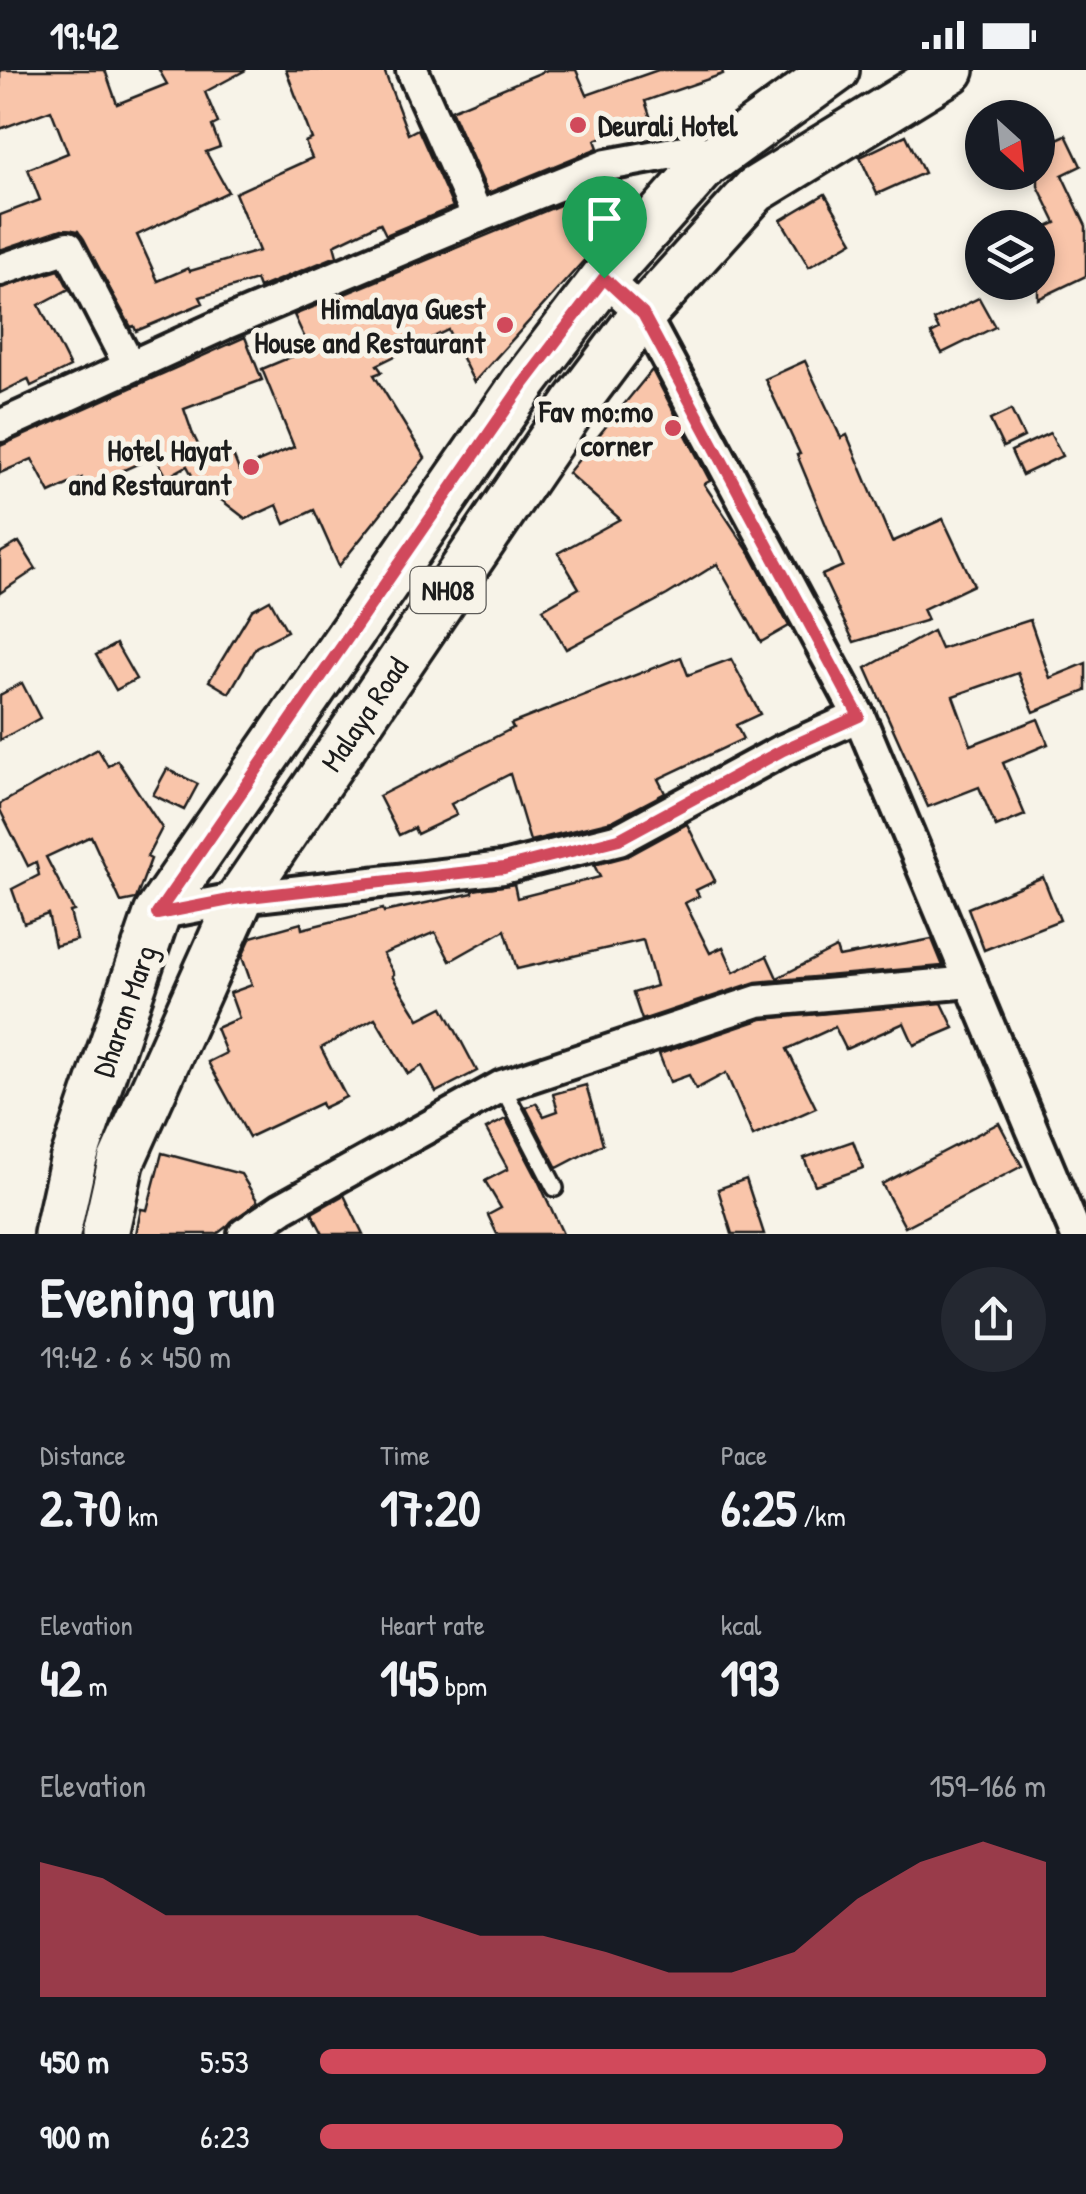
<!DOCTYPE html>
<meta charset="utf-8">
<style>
:root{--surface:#171b24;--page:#242831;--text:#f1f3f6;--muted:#9ea1a6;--accent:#d1495b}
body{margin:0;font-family:"Patrick Hand",sans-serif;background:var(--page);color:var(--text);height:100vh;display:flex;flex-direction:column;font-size:38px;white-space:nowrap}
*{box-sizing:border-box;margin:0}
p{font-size:32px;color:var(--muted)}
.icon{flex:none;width:55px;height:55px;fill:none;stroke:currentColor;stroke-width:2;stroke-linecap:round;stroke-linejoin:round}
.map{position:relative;height:1164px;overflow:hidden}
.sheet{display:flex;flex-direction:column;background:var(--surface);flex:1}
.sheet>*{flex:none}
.needle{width:65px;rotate:153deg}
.tools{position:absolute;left:965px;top:30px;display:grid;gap:20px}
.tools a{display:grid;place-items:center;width:90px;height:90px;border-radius:50%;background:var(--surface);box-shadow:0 5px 15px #0003;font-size:50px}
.pin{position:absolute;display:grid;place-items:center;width:85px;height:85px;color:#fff;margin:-102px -42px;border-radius:50% 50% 50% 0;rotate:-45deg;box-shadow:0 0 10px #0007}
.pin .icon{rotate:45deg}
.round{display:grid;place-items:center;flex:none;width:105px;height:105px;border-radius:52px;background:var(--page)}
.headline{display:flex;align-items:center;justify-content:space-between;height:170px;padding:0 40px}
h1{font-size:55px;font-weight:800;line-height:75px}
.stats{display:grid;grid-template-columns:repeat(3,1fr);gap:15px;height:170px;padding:10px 40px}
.stats div{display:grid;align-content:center}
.stats b{font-size:50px;font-weight:800}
.stats small{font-size:28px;font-weight:400}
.stats p{font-size:28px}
.chart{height:280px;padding:20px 40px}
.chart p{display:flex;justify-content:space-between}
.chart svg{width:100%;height:180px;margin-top:10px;fill:var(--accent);opacity:.7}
ul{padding:0 40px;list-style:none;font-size:32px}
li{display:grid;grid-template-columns:160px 120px 1fr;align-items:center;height:75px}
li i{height:25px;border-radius:12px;background:var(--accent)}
.status{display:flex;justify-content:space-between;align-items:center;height:70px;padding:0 50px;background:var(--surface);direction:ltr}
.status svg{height:28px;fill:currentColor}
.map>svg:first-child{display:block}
</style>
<div class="status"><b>19:42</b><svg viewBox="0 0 49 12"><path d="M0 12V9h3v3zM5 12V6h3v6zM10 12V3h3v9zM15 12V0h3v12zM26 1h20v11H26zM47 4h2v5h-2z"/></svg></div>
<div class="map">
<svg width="1086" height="1164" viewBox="0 0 1086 1164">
<rect width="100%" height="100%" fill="#f7f3e8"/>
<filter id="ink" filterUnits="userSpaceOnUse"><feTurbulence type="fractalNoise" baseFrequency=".01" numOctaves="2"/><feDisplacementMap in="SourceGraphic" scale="20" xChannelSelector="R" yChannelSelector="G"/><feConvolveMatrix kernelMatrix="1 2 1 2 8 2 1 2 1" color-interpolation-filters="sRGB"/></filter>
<g filter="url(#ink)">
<g fill="#f9c5aa" stroke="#1c1c1c" stroke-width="2.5">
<polygon points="0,0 105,0 117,34 167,14 159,0 246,0 205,22 218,53 212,56 220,77 206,82 228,122 137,165 158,211 188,198 190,201 259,181 235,123 312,88 305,72 312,69 286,0 384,0 408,64 418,59 453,137 386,165 380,153 334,175 337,186 259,218 256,210 200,227 203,233 136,261 134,256 131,257 78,161 62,159 0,180 0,145 40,130 28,99 68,83 51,40 0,59"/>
<polygon points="547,0 576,0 587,25 658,0 722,0 723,4 645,31 651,49 595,70 598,78 488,123 451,40"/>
<polygon points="1038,52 1048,73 1066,65 1081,96 1062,105 1086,156 1086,206 1038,229 1038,161 1056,153 1038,116"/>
<polygon points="906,65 924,103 877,124 860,87"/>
<polygon points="613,113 626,144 474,312 448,260 377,295 382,302 374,305 425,388 339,496 314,440 285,454 277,435 246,449 194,409 187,396 167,407 155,386 86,417 82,408 50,423 32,389 0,403 0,376 245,267 262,310 184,339 192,362 203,385 229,375 239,400 294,377 262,299 310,279 294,245"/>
<polygon points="825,124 853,171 809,197 781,150"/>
<polygon points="59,200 69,219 39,235 70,297 31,316 28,309 0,323 0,218"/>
<polygon points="979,228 995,257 942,283 931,264 939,260 934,250"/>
<polygon points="805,291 841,368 847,365 892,472 943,449 974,515 923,539 928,550 854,572 839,541 822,505 843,496 797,385 800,384 765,309"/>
<polygon points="652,300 710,411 704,414 751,485 789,556 761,572 717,494 667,525 566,579 543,539 579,518 558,483 620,449 568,403"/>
<polygon points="1011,340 1024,367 1003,377 990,350"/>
<polygon points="1050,363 1062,386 1022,405 1011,381"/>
<polygon points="19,472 36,499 0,523 0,483"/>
<polygon points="270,530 287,561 256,577 229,623 209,611 252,540"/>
<polygon points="1030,550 1050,608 1086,593 1086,621 1034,642 1018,603 953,626 971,675 1038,649 1048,674 1003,693 1025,745 996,757 979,717 928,737 866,598 933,561 941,579"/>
<polygon points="116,574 136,609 116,620 96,585"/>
<polygon points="681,587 688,605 731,589 760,644 736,655 743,669 658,709 665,723 612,751 530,771 510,704 451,734 457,745 417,764 414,758 399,765 379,726 513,658 511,654"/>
<polygon points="22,613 40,648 0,670 0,625"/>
<polygon points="98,679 108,696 117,690 162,758 147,787 151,789 136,829 121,832 91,766 46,787 74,841 70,842 77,870 55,876 48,844 24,853 12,819 39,805 36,792 28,796 0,740 0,734"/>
<polygon points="167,699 198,714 184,740 153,725"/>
<polygon points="687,754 715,811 696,820 699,826 685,833 710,883 723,877 734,902 767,886 777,908 836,878 839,887 932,869 943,896 756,912 642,950 633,923 656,916 643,870 517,899 505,860 450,891 435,862 383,884 394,904 392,906 419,949 443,937 477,1001 436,1022 422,996 408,1004 375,948 321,978 346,1027 323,1038 321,1033 249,1067 208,992 226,983 216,958 239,948 230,923 252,915 242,887 251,867 301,853 302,859 383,839 384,842 473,823 473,820 514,814 517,828 600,807 594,795 628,786"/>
<polygon points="1043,807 1060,850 984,880 968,838"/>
<polygon points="942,933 954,958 914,975 904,953 846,979 835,957 787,979 816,1038 753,1066 726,1003 696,1019 689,1005 670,1012 659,984 762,949"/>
<polygon points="586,1015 603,1074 557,1098 526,1038 536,1033 544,1046 558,1041 553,1024"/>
<polygon points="506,1049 537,1108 563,1164 497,1164 488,1145 501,1138 485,1111 508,1099 486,1059"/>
<polygon points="999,1053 1022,1096 905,1157 882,1114"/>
<polygon points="853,1071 863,1098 815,1115 804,1088"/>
<polygon points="162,1083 241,1104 258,1132 217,1164 136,1164 141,1139 147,1140"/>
<polygon points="746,1109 764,1164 732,1164 718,1119"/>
<polygon points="344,1125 363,1164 323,1164 312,1143"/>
</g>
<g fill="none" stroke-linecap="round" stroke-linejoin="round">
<defs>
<polyline id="service" points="502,1016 555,1118"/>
<g id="minor">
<polyline points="412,0 478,147"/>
<polyline points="0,200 68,177 129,295"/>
<polyline points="604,208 643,244 859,646 1076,1164"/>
<polyline points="0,356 224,254 478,147 607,95 695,79 706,94"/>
<polyline points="157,844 240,828 503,798 619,769 783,680 859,646"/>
<polyline points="244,1164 282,1138 502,1016 758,931 971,912"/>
</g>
<g id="primary">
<polyline points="57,1164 73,1091 157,844 524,313 604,208 706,94 836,0"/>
<polyline points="105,1164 121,1092 240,828 576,333 643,244 755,120 951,0"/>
</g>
</defs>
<use href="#service" stroke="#1c1c1c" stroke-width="22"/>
<use href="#minor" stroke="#1c1c1c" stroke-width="38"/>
<use href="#primary" stroke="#1c1c1c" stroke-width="52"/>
<use href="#service" stroke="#f7f3e8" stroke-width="15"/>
<use href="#minor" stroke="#f7f3e8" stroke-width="30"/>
<use href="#primary" stroke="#f7f3e8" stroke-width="45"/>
</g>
</g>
<g fill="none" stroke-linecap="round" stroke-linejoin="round" filter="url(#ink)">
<defs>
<polygon id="route" points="604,208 643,244 859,646 783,680 619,769 504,798 240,828 157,844 524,313"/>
</defs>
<use href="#route" stroke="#fff" stroke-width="20"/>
<use href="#route" stroke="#d1495b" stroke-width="12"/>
</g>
<g fill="#d1495b" stroke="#f7f3e8" stroke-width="4">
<circle cx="578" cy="55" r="10"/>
<circle cx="505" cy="255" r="10"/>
<circle cx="673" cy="358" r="10"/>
<circle cx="251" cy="397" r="10"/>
</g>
<g text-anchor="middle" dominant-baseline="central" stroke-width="10" stroke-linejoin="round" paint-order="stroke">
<rect fill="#f7f3e8" stroke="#5e5c59" stroke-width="2.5" x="410.5" y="497" width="75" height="46" rx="8"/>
<g font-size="28" font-weight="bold" fill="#1c1c1c">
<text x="448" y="520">NH08</text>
</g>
<g font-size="30" font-weight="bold" fill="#1c1c1c" stroke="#f7f3e8" text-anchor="end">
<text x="598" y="55" text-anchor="start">Deurali Hotel</text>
<text x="485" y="238">Himalaya Guest<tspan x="485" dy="34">House and Restaurant</tspan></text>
<text x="653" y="341">Fav mo:mo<tspan x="653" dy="34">corner</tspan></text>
<text x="231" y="380">Hotel Hayat<tspan x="231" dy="34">and Restaurant</tspan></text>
</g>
<g font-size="30" fill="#1c1c1c" stroke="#f7f3e8">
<text transform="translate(364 644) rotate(-56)">Malaya Road</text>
<text transform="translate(124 941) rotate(-71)">Dharan Marg</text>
</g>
</g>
</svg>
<div class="tools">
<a><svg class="needle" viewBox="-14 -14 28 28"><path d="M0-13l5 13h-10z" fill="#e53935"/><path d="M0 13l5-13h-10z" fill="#9ea1a6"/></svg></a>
<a><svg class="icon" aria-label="layers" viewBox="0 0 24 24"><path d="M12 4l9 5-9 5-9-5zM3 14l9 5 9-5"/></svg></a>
</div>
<div class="pin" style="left:604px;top:208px;background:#1e9e55"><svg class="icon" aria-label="arrive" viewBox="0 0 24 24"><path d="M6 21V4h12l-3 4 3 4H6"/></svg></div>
</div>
<section class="sheet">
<div class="headline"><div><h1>Evening run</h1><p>19:42 · 6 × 450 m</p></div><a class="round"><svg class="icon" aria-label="share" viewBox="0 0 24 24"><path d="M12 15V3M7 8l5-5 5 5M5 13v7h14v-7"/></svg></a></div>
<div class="stats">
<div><p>Distance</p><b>2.70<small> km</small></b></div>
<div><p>Time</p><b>17:20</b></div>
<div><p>Pace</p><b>6:25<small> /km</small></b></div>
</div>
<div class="stats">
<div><p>Elevation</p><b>42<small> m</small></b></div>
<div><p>Heart rate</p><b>145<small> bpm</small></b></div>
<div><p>kcal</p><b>193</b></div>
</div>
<div class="chart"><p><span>Elevation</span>159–166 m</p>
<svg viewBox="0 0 160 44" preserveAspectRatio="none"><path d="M0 44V11L10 15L20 24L30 24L40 24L50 24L60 24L70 29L80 29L90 33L100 38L110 38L120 33L130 20L140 11L150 6L160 11V44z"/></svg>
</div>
<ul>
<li><b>450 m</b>5:53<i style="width:100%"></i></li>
<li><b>900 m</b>6:23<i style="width:72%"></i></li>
</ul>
</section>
